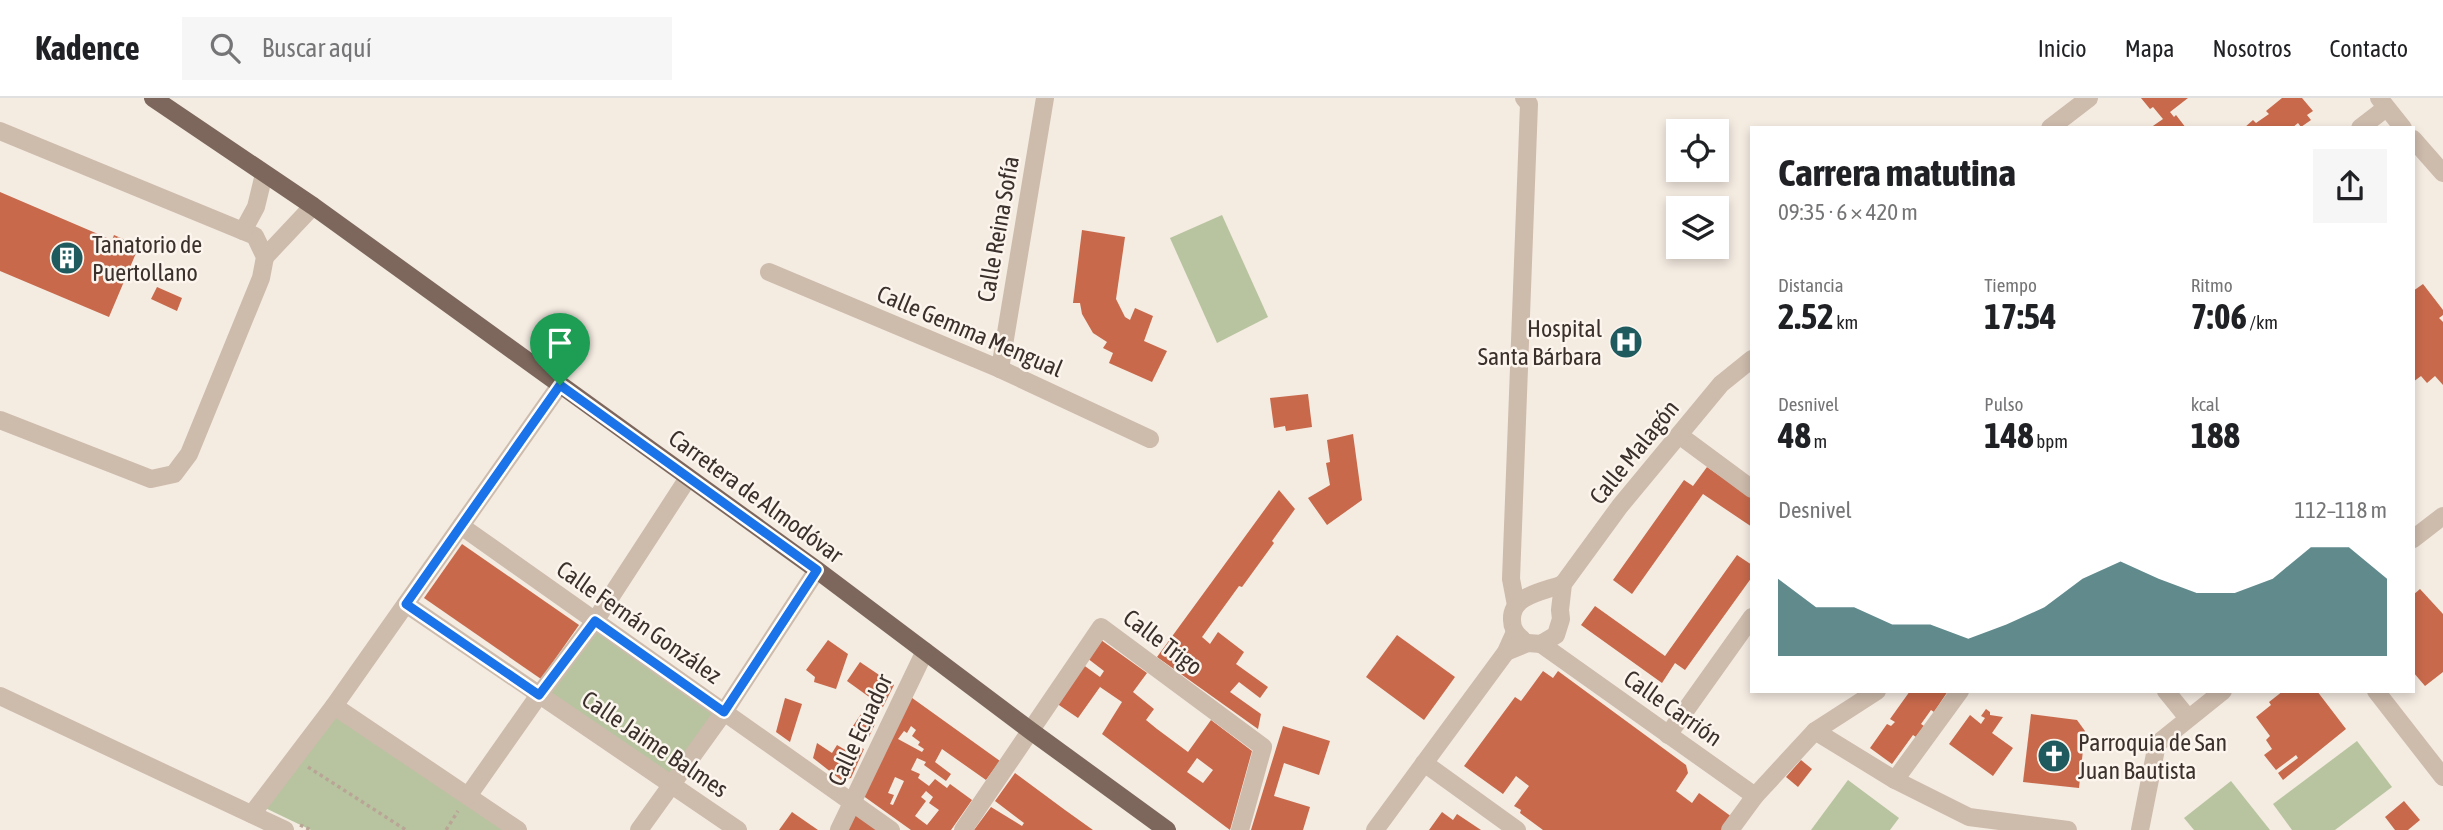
<!DOCTYPE html>
<html lang="es">
<meta charset="utf-8">
<style>
:root{--surface:#fff;--page:#f6f6f6;--text:#202124;--muted:#757577;--line:#e0e0e0;--accent:#1f5a5e}
body{margin:0;font-family:"Asap Condensed",sans-serif;background:var(--page);color:var(--text);height:100vh;display:flex;flex-direction:column;font-size:26px;white-space:nowrap}
*{box-sizing:border-box;margin:0}
p{font-size:23px;color:var(--muted)}
.icon{flex:none;width:38px;height:38px;fill:none;stroke:currentColor;stroke-width:2;stroke-linecap:round;stroke-linejoin:round}
.map{position:relative;flex:1;overflow:hidden}
.sheet{position:absolute;left:1750px;top:28px;width:665px;height:567px;display:flex;flex-direction:column;background:var(--surface);border-radius:0px;box-shadow:0 4px 10px #0003}
.sheet>*{flex:none}
.controls{position:absolute;left:1666px;top:21px;display:grid;gap:14px}
.controls a{display:grid;place-items:center;width:63px;height:63px;border-radius:0px;background:var(--surface);box-shadow:0 4px 10px #0003;font-size:35px}
.pin{position:absolute;display:grid;place-items:center;width:60px;height:60px;color:#fff;margin:-72px -30px;border-radius:50% 50% 50% 0;rotate:-45deg;box-shadow:0 0 7px #0007}
.pin .icon{rotate:45deg}
.round{display:grid;place-items:center;flex:none;width:74px;height:74px;border-radius:0px;background:var(--page)}
.summary{display:flex;align-items:center;justify-content:space-between;height:119px;padding:0 28px}
h1{font-size:38px;font-weight:700;line-height:52px}
.metrics{display:grid;grid-template-columns:repeat(3,1fr);gap:10px;height:119px;padding:7px 28px}
.metrics div{display:grid;align-content:center}
.metrics b{font-size:35px;font-weight:700}
.metrics small{font-size:19px;font-weight:400}
.metrics p{font-size:19px}
.chart{height:196px;padding:14px 28px}
.chart p{display:flex;justify-content:space-between}
.chart svg{width:100%;height:126px;margin-top:7px;fill:var(--accent);opacity:.7}
header{display:flex;align-items:center;gap:42px;box-sizing:border-box;height:98px;padding:0 35px;background:var(--surface);border-bottom:2px solid var(--line)}
header strong{font-size:33px}
nav{display:flex;gap:38px;margin-inline-start:auto;font-size:24px}
.search{width:490px;height:63px;background:var(--page);display:flex;align-items:center;gap:18px;box-sizing:border-box;padding:0 24px;border-radius:0px;color:var(--muted);font-size:26px}
.map>svg:first-child{display:block}
</style>
<header>
<strong>Kadence</strong>
<div class="search"><svg class="icon" aria-label="search" viewBox="0 0 24 24"><circle cx="10" cy="10" r="6"/><path d="M15 15l6 6"/></svg>Buscar aquí</div>
<nav><a>Inicio</a><a>Mapa</a><a>Nosotros</a><a>Contacto</a></nav>
</header>
<div class="map">
<svg width="2443" height="732" viewBox="0 0 2443 732">
<rect width="100%" height="100%" fill="#f4ebe1"/>
<g fill="#b8c4a0">
<polygon points="1222,117 1268,219 1217,245 1170,140"/>
<polygon points="595,523 724,614 671,685 539,597"/>
<polygon points="334,608 518,732 311,732 259,707"/>
<polygon points="2357,643 2392,689 2335,732 2292,732 2273,706"/>
<polygon points="1848,682 1899,720 1890,732 1811,732"/>
<polygon points="2231,683 2270,732 2194,732 2184,720"/>
</g>
<g fill="#c8694b" fill-rule="evenodd">
<polygon points="2141,0 2188,0 2170,14 2174,19 2176,17 2186,30 2150,30 2163,21 2153,9 2150,11"/>
<polygon points="2282,0 2302,0 2313,13 2307,17 2311,22 2301,29 2298,25 2292,30 2244,30 2253,22 2256,25 2269,16 2266,13"/>
<polygon points="0,94 112,142 114,137 139,148 109,219 0,173"/>
<polygon points="1082,132 1125,139 1116,201 1125,219 1130,222 1135,210 1153,218 1144,243 1167,253 1152,284 1109,265 1113,255 1103,250 1107,244 1093,235 1082,216 1080,205 1073,205"/>
<polygon points="2423,186 2443,212 2443,217 2439,220 2443,224 2443,287 2435,278 2427,285 2421,278 2413,284 2413,193"/>
<polygon points="157,189 182,200 177,213 151,201"/>
<polygon points="1308,296 1312,329 1286,333 1285,328 1274,330 1270,300"/>
<polygon points="1353,336 1362,402 1327,427 1308,400 1330,387 1326,365 1330,364 1327,342"/>
<polygon points="1707,369 1752,400 1752,429 1703,396 1632,496 1613,482 1684,382 1693,388"/>
<polygon points="1279,392 1295,411 1272,443 1274,445 1242,489 1239,488 1202,539 1210,546 1218,534 1244,554 1236,566 1268,589 1260,600 1239,584 1230,594 1261,616 1258,631 1157,559"/>
<polygon points="462,446 579,527 541,581 424,500"/>
<polygon points="1737,457 1752,467 1752,479 1685,572 1675,565 1662,585 1581,527 1595,508 1665,558"/>
<polygon points="2420,491 2443,516 2443,574 2425,588 2413,574 2413,497"/>
<polygon points="1397,537 1455,579 1424,622 1366,579"/>
<polygon points="828,542 848,556 836,591 814,584 815,579 806,572"/>
<path d="M1101,542L1147,575L1133,594L1154,611L1146,622L1157,631L1188,654L1211,622L1252,653L1230,732L1102,636L1122,604L1100,589L1078,620L1056,605L1082,566L1100,579L1104,573L1087,560ZM1197,660L1213,672L1203,685L1187,674Z"/>
<polygon points="860,564 894,587 883,609 847,583"/>
<polygon points="1543,573 1553,580 1558,573 1686,667 1688,675 1676,693 1692,705 1699,695 1732,719 1722,732 1543,732 1520,715 1521,712 1514,708 1529,688 1516,678 1503,696 1464,668 1515,599 1521,603"/>
<polygon points="1910,593 1948,593 1934,614 1931,612 1921,626 1924,628 1916,639 1913,637 1892,666 1870,650 1887,626 1891,628 1895,624 1890,621"/>
<polygon points="2283,593 2317,593 2346,631 2283,682 2278,675 2298,660 2296,657 2276,672 2264,657 2272,651 2266,642 2270,638 2256,619 2271,607 2269,604"/>
<path d="M908,597L1000,663L986,682L942,651L935,664L951,676L946,683L924,667L926,664L917,660L911,672L920,676L918,680L929,688L935,681L947,690L950,686L972,702L951,732H911L862,697ZM911,628L916,632L912,638L920,644L918,647L924,651L922,654L898,641L904,633L907,635ZM895,679L904,683L893,707L890,706L894,697L888,695ZM926,693L933,699L929,705L939,712L927,727L915,718L926,703L921,699Z"/>
<polygon points="785,600 802,606 790,644 776,634"/>
<polygon points="1986,611 1990,614 1990,617 2003,619 1992,635 2013,650 1993,678 1949,646 1970,617 1981,626 1985,620 1981,618"/>
<polygon points="861,616 875,626 869,639 853,628"/>
<polygon points="2031,616 2077,622 2085,633 2079,690 2023,684"/>
<polygon points="1283,628 1330,643 1319,677 1284,665 1274,698 1310,709 1303,732 1251,732"/>
<polygon points="817,645 832,655 837,647 847,653 853,645 864,651 851,680 841,682 813,660"/>
<polygon points="1801,662 1812,671 1798,689 1786,679"/>
<polygon points="1015,675 1065,712 1093,732 974,732 991,709 1022,728 1024,725 995,703"/>
<polygon points="2404,703 2420,722 2408,732 2395,732 2385,719"/>
<polygon points="792,714 818,732 779,732"/>
<polygon points="855,714 879,732 847,732"/>
<polygon points="1442,714 1453,722 1457,716 1481,732 1429,732"/>
</g>
<g fill="none" stroke-linecap="round" stroke-linejoin="round">
<g stroke="#b9a596" stroke-width="3.5" stroke-dasharray="3.5 3.5" stroke-linecap="butt">
<polyline points="308,669 406,732"/>
<polyline points="300,727 311,732"/>
<polyline points="446,732 458,713"/>
</g>
<g stroke="#cdbbac" stroke-width="18">
<polyline points="2379,0 2403,30"/>
<polyline points="2050,30 2089,0"/>
<polyline points="2360,30 2386,10"/>
<polyline points="0,33 255,138 265,159 261,180 189,356 174,376 151,381 0,322"/>
<polyline points="2413,41 2443,75"/>
<polyline points="243,133 256,109 264,76"/>
<polyline points="265,159 313,108"/>
<polyline points="769,174 1000,271 1150,341"/>
<polyline points="1000,271 1045,0"/>
<polyline points="1679,337 1752,391"/>
<polyline points="461,428 891,732"/>
<polyline points="2413,441 2443,418"/>
<polyline points="406,506 738,732"/>
<polyline points="1516,507 1511,481 1529,6 1524,0"/>
<path d="M1522,541C1516,536 1512,531 1512,522C1511,497 1543,494 1563,486"/>
<polyline points="1541,546 1755,698"/>
<polyline points="1506,554 1528,545 1541,546 1556,537 1561,521 1560,512 1563,486 1620,408 1721,286 1752,261"/>
<polyline points="2166,593 2188,620"/>
<polyline points="2376,593 2443,679"/>
<polyline points="0,598 285,732"/>
<polyline points="334,608 518,732"/>
<polyline points="1815,633 1895,682 1969,719 2068,732"/>
<polyline points="1668,637 1752,519"/>
<polyline points="1424,665 1517,732"/>
<polyline points="1895,682 1960,593"/>
<polyline points="468,698 539,597 595,523 688,380"/>
<polyline points="252,716 334,608 560,287"/>
<polyline points="639,732 724,614 817,472"/>
<polyline points="839,732 925,553"/>
<polyline points="963,732 1101,529 1263,649 1240,732"/>
<polyline points="1375,732 1506,554 1515,534"/>
<polyline points="1730,732 1755,698 1815,633 1877,593"/>
<polyline points="2140,732 2157,646 2223,593"/>
</g>
<polyline stroke="#7d675c" stroke-width="18" points="153,0 313,108 817,472 1031,633 1167,732"/>
</g>
<g fill="none" stroke-linecap="round" stroke-linejoin="round">
<defs>
<polygon id="route" points="560,287 817,472 724,614 595,523 539,597 406,506"/>
</defs>
<use href="#route" stroke="#fff" stroke-width="14"/>
<use href="#route" stroke="#1a73e8" stroke-width="9"/>
</g>
<defs>
<symbol id="building-disc" viewBox="-11 -11 22 22"><circle r="9.5" fill="#1f5a5e" stroke="#fbf5ee"/><path d="M-4-6H4V6H1V3H-1V6H-4ZM-2.5-4.3h1.7v1.8h-1.7ZM.8-4.3h1.7v1.8H.8ZM-2.5-1h1.7V.8h-1.7ZM.8-1h1.7V.8H.8Z" fill="#fff"/></symbol>
<symbol id="hospital-disc" viewBox="-11 -11 22 22"><circle r="9.5" fill="#1f5a5e" stroke="#fbf5ee"/><path d="M-5-5h3v3.5h4V-5h3V5h-3V1.5h-4V5h-3Z" fill="#fff"/></symbol>
<symbol id="church-disc" viewBox="-11 -11 22 22"><circle r="9.5" fill="#1f5a5e" stroke="#fbf5ee"/><path d="M-1.2-6h2.4v3.5h3.3v2.4h-3.3V6h-2.4V-.1h-3.3v-2.4h3.3Z" fill="#fff"/></symbol>
</defs>
<g fill-rule="evenodd">
<use href="#building-disc" x="48" y="141" width="38" height="38"/>
<use href="#hospital-disc" x="1607" y="225" width="38" height="38"/>
<use href="#church-disc" x="2035" y="639" width="38" height="38"/>
</g>
<g text-anchor="middle" dominant-baseline="central" stroke-width="5" stroke-linejoin="round" paint-order="stroke">
<g font-size="24" fill="#3b302b" stroke="#fbf5ee">
<text transform="translate(998 131) rotate(-80)">Calle Reina Sofía</text>
<text transform="translate(970 233) rotate(23)">Calle Gemma Mengual</text>
<text transform="translate(1634 354) rotate(-51)">Calle Malagón</text>
<text transform="translate(756 398) rotate(36)">Carretera de Almodóvar</text>
<text transform="translate(639 524) rotate(35)">Calle Fernán González</text>
<text transform="translate(1163 544) rotate(37)">Calle Trigo</text>
<text transform="translate(1673 610) rotate(35)">Calle Carrión</text>
<text transform="translate(860 632) rotate(-65)">Calle Ecuador</text>
<text transform="translate(655 646) rotate(34)">Calle Jaime Balmes</text>
</g>
<g font-size="24" fill="#3b302b" stroke="#fbf5ee" text-anchor="start">
<text x="92" y="146">Tanatorio de<tspan x="92" dy="28">Puertollano</tspan></text>
<text x="1602" y="230" text-anchor="end">Hospital<tspan x="1602" dy="28">Santa Bárbara</tspan></text>
<text x="2078" y="644">Parroquia de San<tspan x="2078" dy="28">Juan Bautista</tspan></text>
</g>
</g>
</svg>
<div class="controls">
<a><svg class="icon" aria-label="locate" viewBox="0 0 24 24"><circle cx="12" cy="12" r="6"/><path d="M12 2v4M12 18v4M2 12h4M18 12h4"/></svg></a>
<a><svg class="icon" aria-label="layers" viewBox="0 0 24 24"><path d="M12 4l9 5-9 5-9-5zM3 14l9 5 9-5"/></svg></a>
</div>
<div class="pin" style="left:560px;top:287px;background:#1e9e55"><svg class="icon" aria-label="arrive" viewBox="0 0 24 24"><path d="M6 21V4h12l-3 4 3 4H6"/></svg></div>
<section class="sheet">
<div class="summary"><div><h1>Carrera matutina</h1><p>09:35 · 6 × 420 m</p></div><a class="round"><svg class="icon" aria-label="share" viewBox="0 0 24 24"><path d="M12 15V3M7 8l5-5 5 5M5 13v7h14v-7"/></svg></a></div>
<div class="metrics">
<div><p>Distancia</p><b>2.52<small> km</small></b></div>
<div><p>Tiempo</p><b>17:54</b></div>
<div><p>Ritmo</p><b>7:06<small> /km</small></b></div>
</div>
<div class="metrics">
<div><p>Desnivel</p><b>48<small> m</small></b></div>
<div><p>Pulso</p><b>148<small> bpm</small></b></div>
<div><p>kcal</p><b>188</b></div>
</div>
<div class="chart"><p><span>Desnivel</span>112–118 m</p>
<svg viewBox="0 0 160 44" preserveAspectRatio="none"><path d="M0 44V17L10 27L20 27L30 33L40 33L50 38L60 33L70 27L80 17L90 11L100 17L110 22L120 22L130 17L140 6L150 6L160 17V44z"/></svg>
</div>
</section>
</div>
